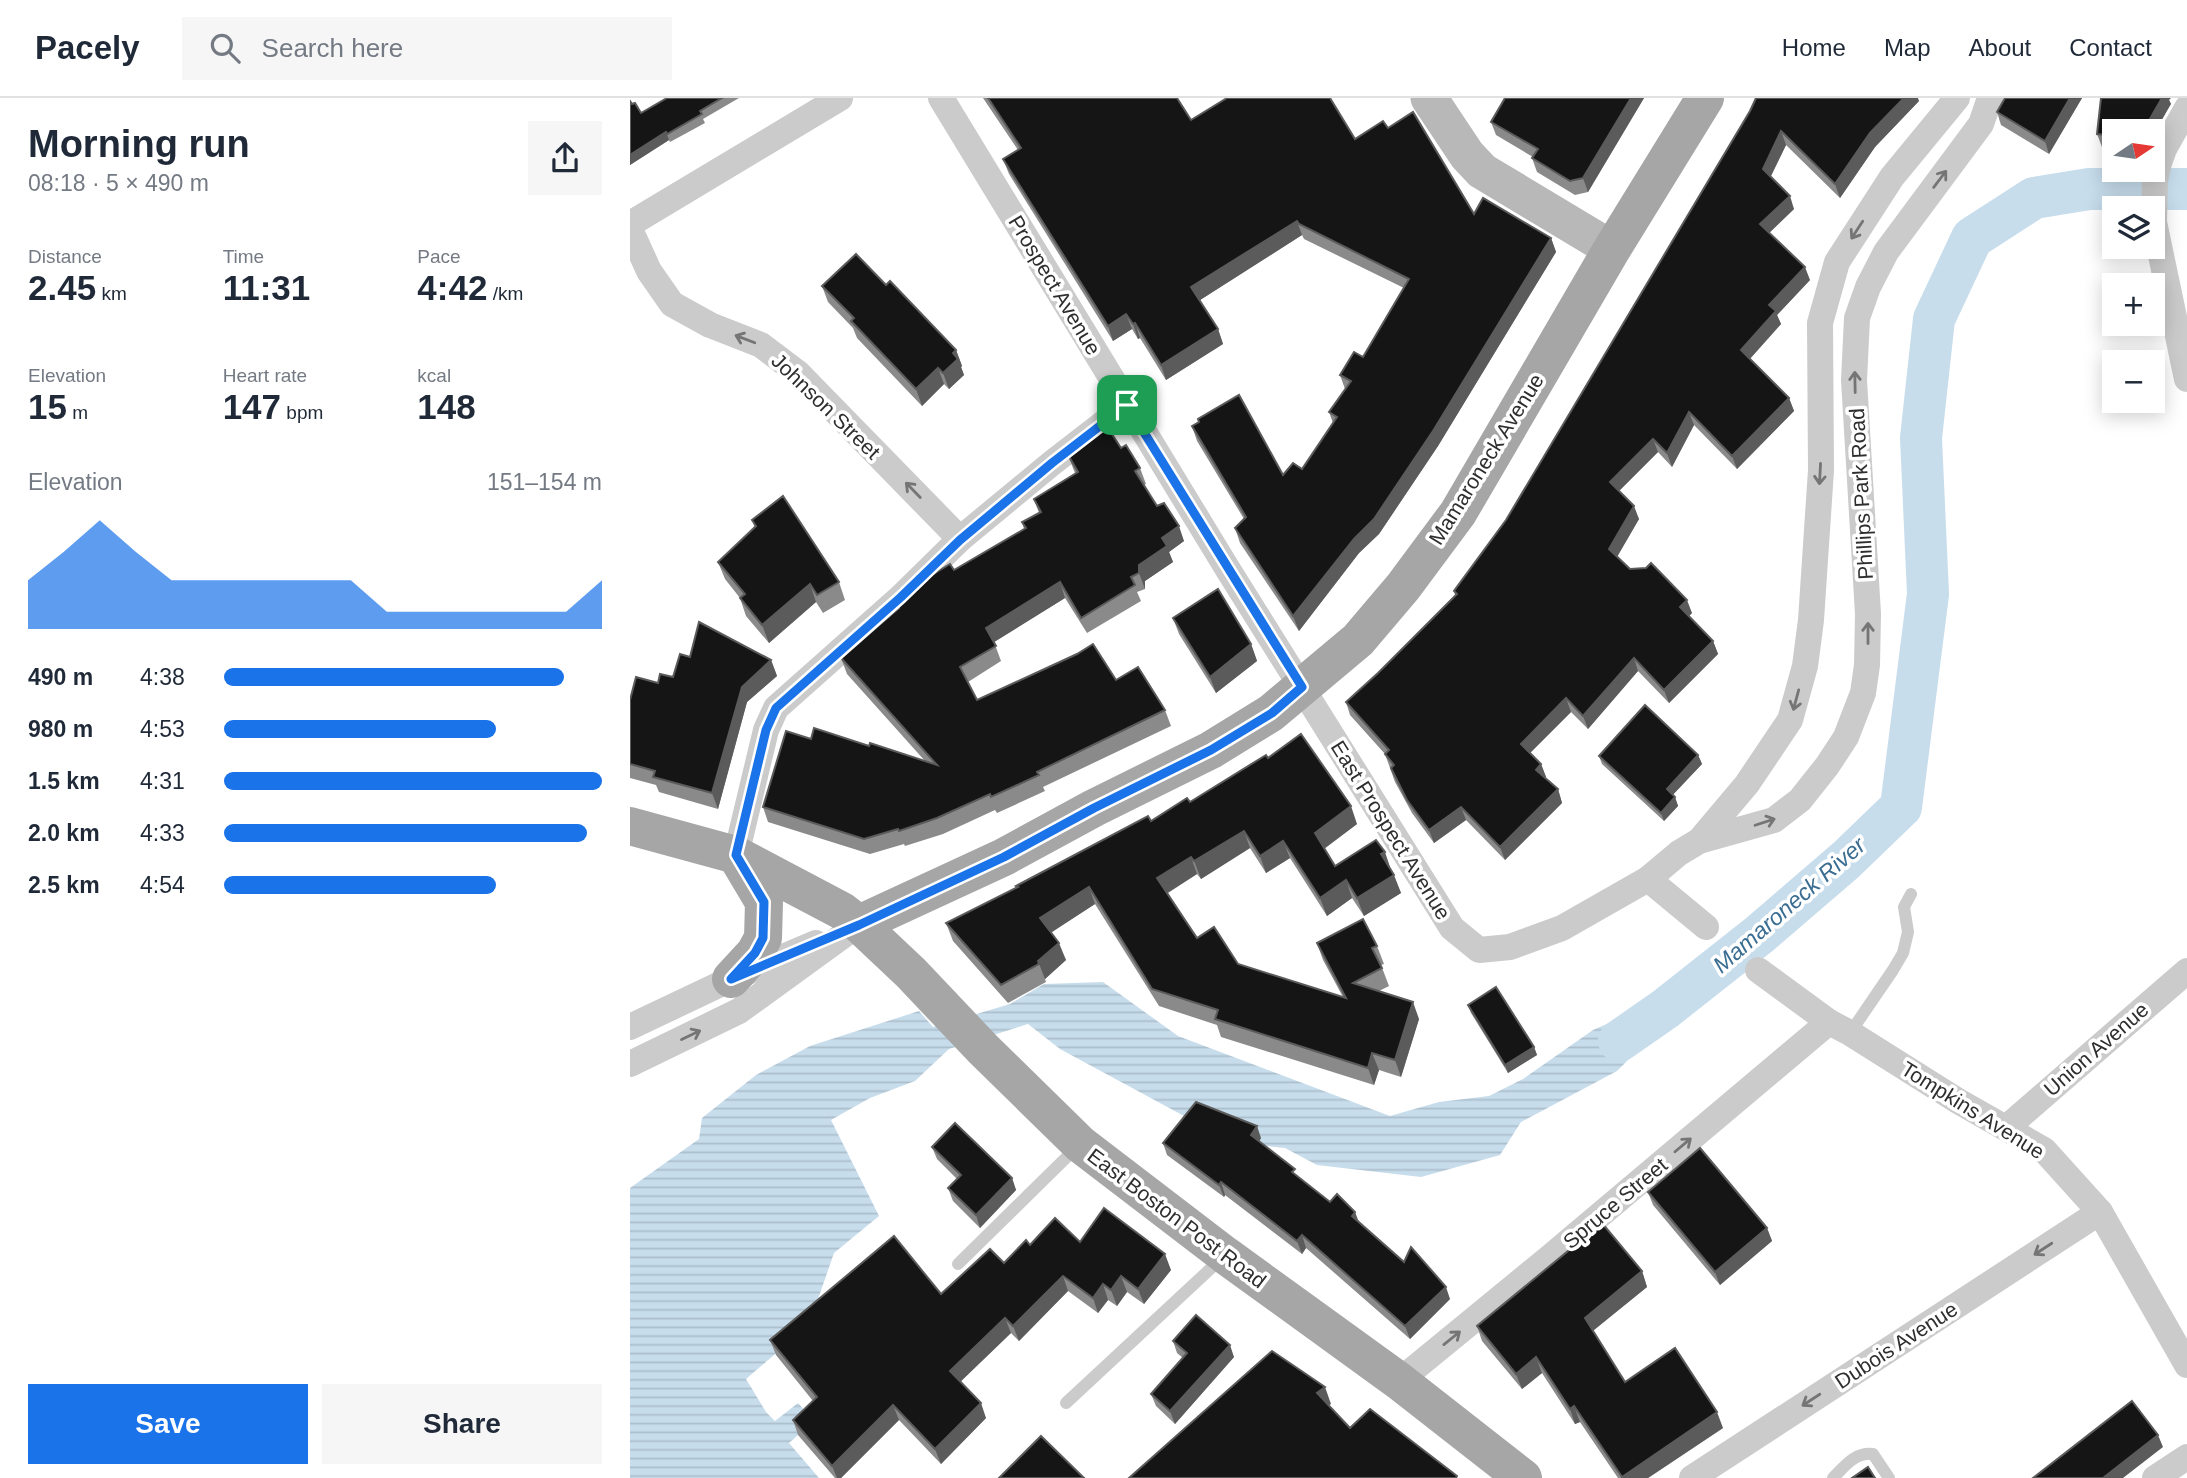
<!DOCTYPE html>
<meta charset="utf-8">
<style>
:root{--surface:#fff;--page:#f6f6f7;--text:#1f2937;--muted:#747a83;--line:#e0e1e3;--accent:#1a73e8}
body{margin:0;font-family:Arial,sans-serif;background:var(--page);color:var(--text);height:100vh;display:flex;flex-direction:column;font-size:26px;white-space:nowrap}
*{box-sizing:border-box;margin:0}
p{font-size:23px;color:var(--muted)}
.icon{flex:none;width:38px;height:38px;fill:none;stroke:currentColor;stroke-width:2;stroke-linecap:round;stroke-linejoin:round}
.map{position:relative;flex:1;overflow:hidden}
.details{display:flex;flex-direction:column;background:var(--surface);width:630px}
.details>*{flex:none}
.needle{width:46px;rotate:77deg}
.buttons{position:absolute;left:1472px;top:21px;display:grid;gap:14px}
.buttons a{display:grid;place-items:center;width:63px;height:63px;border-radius:0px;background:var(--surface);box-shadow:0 4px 18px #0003;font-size:35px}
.pin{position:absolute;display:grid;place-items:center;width:60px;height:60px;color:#fff;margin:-30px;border-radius:14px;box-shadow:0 4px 10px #0006}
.round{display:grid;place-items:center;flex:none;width:74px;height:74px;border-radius:0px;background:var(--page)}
.overview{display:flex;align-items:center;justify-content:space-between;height:119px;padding:0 28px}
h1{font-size:38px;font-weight:700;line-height:52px}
.stats{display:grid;grid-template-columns:repeat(3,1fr);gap:10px;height:119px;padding:7px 28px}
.stats div{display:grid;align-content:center}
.stats b{font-size:35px;font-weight:700}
.stats small{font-size:19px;font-weight:400}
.stats p{font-size:19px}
.chart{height:196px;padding:14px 28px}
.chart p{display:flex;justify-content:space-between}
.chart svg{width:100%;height:126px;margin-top:7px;fill:var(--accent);opacity:.7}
.button{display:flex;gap:14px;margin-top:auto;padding:14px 28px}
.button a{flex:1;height:80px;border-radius:0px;background:var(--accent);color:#fff;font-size:28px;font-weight:700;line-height:80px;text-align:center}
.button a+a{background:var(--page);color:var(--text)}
ul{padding:0 28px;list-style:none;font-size:23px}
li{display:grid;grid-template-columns:112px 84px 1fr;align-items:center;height:52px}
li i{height:18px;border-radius:9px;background:var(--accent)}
header{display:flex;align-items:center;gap:42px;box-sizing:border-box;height:98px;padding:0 35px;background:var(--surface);border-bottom:2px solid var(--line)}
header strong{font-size:33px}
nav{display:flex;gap:38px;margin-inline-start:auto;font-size:24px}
.search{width:490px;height:63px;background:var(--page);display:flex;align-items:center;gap:18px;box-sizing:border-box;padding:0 24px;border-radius:0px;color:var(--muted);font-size:26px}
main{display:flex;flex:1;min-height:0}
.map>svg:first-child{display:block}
</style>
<header>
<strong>Pacely</strong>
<div class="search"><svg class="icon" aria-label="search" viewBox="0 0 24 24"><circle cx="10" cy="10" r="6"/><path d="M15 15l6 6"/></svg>Search here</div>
<nav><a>Home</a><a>Map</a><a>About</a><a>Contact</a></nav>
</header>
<main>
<section class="details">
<div class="overview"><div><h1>Morning run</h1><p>08:18 · 5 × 490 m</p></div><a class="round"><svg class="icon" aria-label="share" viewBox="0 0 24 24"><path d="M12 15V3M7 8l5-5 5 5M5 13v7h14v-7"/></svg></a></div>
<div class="stats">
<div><p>Distance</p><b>2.45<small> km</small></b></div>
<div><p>Time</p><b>11:31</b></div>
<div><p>Pace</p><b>4:42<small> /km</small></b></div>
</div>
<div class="stats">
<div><p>Elevation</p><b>15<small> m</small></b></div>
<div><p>Heart rate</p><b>147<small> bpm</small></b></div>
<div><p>kcal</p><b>148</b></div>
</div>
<div class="chart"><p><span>Elevation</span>151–154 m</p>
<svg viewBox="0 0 160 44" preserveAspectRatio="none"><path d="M0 44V27L10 17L20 6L30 17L40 27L50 27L60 27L70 27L80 27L90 27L100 38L110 38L120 38L130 38L140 38L150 38L160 27V44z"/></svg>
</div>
<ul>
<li><b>490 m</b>4:38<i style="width:90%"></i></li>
<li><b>980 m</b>4:53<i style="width:72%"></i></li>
<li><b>1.5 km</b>4:31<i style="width:100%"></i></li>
<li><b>2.0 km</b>4:33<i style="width:96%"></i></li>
<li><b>2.5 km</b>4:54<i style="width:72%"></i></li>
</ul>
<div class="button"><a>Save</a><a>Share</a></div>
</section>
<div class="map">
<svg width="1557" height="1380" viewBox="0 0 1557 1380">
<defs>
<pattern id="water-rules" width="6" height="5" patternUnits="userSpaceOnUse" patternTransform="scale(1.75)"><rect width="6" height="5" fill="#c7ddec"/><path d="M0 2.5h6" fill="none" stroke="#abbecb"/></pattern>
</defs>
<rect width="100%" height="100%" fill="#fff"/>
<polygon fill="url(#water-rules)" points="473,884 548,938 760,1018 809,1004 859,998 893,981 963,932 1023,906 1045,915 987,973 891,1024 870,1057 791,1079 687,1067 655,1050 627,1047 567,1025 430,951 398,926 319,951 285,983 240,1000 201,1022 249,1118 204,1155 179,1227 116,1281 136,1314 145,1323 168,1305 184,1323 159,1345 189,1380 0,1380 0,1090 69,1041 72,1020 126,977 180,948 289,913 303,929 380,906 414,886"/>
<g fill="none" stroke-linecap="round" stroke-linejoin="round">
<polyline stroke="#c7ddec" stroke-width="42" points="989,943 1035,911 1130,836 1216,762 1271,709 1298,496 1291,340 1304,221 1342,140 1404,100 1459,91 1557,91"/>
<g stroke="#cbcbcb" stroke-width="12">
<polyline points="1220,935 1263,872 1273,855 1278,834 1274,809 1281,796"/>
<polyline points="328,1166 447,1049"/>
<polyline points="436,1305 592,1160"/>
<path d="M1203,1380C1215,1368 1225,1354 1243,1356L1259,1380"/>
</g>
<g stroke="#cbcbcb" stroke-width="26">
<polyline points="311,0 597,470 822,830 849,852 880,849 932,830 1018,781 1049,755 1069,743 1144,722 1170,702 1197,668 1216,639 1233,595 1237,567 1238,516 1224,282 1227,220 1238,189 1256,154 1351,26 1360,0"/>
<polyline points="1557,10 1534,51 1529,65 1525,82 1524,124 1557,281"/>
<polyline points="0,126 210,0"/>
<polyline points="0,131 19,173 42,206 80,227 131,247 168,275 330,441"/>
<polyline points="1069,743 1117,686 1160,622 1175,568 1181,522 1191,372 1190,225 1207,164 1262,79 1327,0"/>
<polyline points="106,757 136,632 146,610 271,499 330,441 422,365 497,307"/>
<polyline points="1018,781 1076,829"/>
<polyline points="1128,872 1199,924 1220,935 1328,1003 1414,1052 1470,1114 1557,1267"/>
<polyline points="0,929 101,881 186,845"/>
<polyline points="0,966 109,913 229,826"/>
<polyline points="1376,1030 1557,873"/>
<polyline points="769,1283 919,1160 1199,924"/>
<polyline points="1062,1380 1470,1114"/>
<polyline points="1525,1380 1557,1359"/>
</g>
<polyline stroke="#b8b8b8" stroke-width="37" points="799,0 837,57 852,73 982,151"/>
<g stroke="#a6a6a6" stroke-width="38">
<polyline points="0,728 106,757 212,813 229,826 281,875 353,951 450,1046 595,1157 769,1283 893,1380"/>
<polyline points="229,826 374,759 464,710 581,652 641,615 728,542 773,489 828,415 982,151 1075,0"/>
<polyline points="101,881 125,855 133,840 134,804 106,757"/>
</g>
</g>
<g fill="#8a8a8a">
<polygon points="37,0 109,0 73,21 75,25 40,44 39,42 0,67 0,3 11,15"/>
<polygon points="353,0 547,0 561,22 725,41 758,30 844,116 921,140 926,154 808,348 749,436 729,455 669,533 610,445 605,430 614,421 567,343 562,328 653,377 672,371 703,325 699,314 715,291 710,277 733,259 774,190 674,141 672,137 570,202 588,231 593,246 536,282 510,240 508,241 502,231 483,243 379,76 373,61 388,52"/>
<polygon points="1014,0 958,94 945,97 907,74 902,60 903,59 866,37 861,24"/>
<polygon points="1375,0 1452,0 1419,56 1371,27 1367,14"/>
<polygon points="1539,2 1541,6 1484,33 1484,51 1472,49 1467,36"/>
<polygon points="1289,3 1245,49 1210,100 1156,47 1141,78 1164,111 1139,135 1180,182 1147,217 1151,226 1120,261 1159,300 1164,313 1107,371 1064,327 1042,369 1028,354 989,393 1009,421 987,459 1000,471 1062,515 1059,518 1083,543 1088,556 1039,605 1008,573 958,631 941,614 900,655 911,666 916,679 915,680 928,691 932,705 875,762 836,722 804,745 782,715 765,684 755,656 720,617 716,604 748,575 825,497 824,493 876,422 1120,13"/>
<polygon points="192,188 326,252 332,268 331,269 334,277 319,291 314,286 292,308 227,240 223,230 198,204"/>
<polygon points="491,350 510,370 516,386 514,387 527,408 554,443 539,454 543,464 515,483 515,491 507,494 511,503 457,535 435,500 364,544 371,563 338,584 347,602 486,582 535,612 541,628 413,689 415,693 367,715 365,712 313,736 275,748 274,746 240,756 138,724 133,709 181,641 239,648 295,663 217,576 211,560 268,510 266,504 324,472 394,431 392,424 409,415 404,401 445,375 437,355"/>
<polygon points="122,422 209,484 215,502 193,515 186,504 139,545 116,518 110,500 95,481 88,464 125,430"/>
<polygon points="543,520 621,546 627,563 586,595 549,536"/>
<polygon points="60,559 141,562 147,578 117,604 88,711 29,694 26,687 0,680 0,602 28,585 43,579"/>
<polygon points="1068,657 1072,666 1042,697 1045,699 1048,708 1034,723 972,666 969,658"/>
<polygon points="638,660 727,726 694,751 705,768 761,772 771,795 734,818 722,800 697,818 660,760 636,775 620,750 571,781 567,776 538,795 567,840 608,866 713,899 693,862 687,845 747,848 754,866 751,867 759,888 749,893 789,921 771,979 749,972 744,987 591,939 587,927 529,908 465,806 421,834 436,862 415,881 416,884 378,905 323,843 316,825 521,723 560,704"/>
<polygon points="838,907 904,949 907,957 878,975 841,915"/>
<polygon points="631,1040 629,1044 668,1079 700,1104 725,1114 729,1124 774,1164 820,1201 780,1241 676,1150 672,1156 595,1097 594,1099 537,1057 533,1045"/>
<polygon points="302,1049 382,1080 386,1092 350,1130 323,1103 318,1090 327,1081 307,1061"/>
<polygon points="1018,1094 1137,1130 1142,1143 1090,1187 1023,1107"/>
<polygon points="450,1144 541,1172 514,1206 497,1194 487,1208 478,1202 468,1215 438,1193 389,1243 381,1235 331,1283 356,1320 311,1366 269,1322 211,1380 205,1380 168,1337 163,1322 183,1303 146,1257 140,1242 311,1196 374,1165 400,1147"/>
<polygon points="1012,1173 1017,1189 963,1233 995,1284 1093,1330 1018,1380 988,1380 950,1324 945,1326 912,1275 892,1291 852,1243 847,1228"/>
<polygon points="543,1243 604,1259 545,1326 526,1308 521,1296 553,1260 547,1255"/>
</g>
<g fill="#5b5b5b">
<polygon points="1001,0 1014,0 958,94 953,80"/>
<polygon points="1274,0 1288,0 1289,3 1245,49 1210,100 1205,86 1240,35"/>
<polygon points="1440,0 1452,0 1419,56 1415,43"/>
<polygon points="1532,0 1541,0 1539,2 1541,6 1522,39 1522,33 1513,33"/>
<polygon points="1151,33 1156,47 1138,84 1133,71"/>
<polygon points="36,34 39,42 0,67 0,57"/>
<polygon points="1160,98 1164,111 1135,139 1130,126"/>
<polygon points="667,123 672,137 567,204 561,189"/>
<polygon points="921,140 926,154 808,348 749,436 729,455 669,533 663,518"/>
<polygon points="1175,169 1180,182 1147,217 1151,226 1116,265 1111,252 1139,207"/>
<polygon points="496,216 502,231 483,243 478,228"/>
<polygon points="505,225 510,240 508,241 503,226"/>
<polygon points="588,231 593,246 536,282 531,267"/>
<polygon points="326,252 332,268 331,269 334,277 319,291 313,275 323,255"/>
<polygon points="308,270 314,286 292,308 286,291"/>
<polygon points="1159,300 1164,313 1107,371 1102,358"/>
<polygon points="1059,314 1064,327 1042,369 1037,355"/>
<polygon points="1023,341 1028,354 985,397 980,384"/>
<polygon points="1004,408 1009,421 984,464 979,451"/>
<polygon points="549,428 554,443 539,454 543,464 515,483 515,491 509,475 509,467 532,440"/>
<polygon points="430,484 435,500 361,546 356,530"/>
<polygon points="180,486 186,504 139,545 132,527"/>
<polygon points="1057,502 1062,515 1055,522 1050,509"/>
<polygon points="1083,543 1088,556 1039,605 1034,592"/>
<polygon points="621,546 627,563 586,595 580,579"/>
<polygon points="1004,560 1008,573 958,631 953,618"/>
<polygon points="141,562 147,578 117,604 88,711 82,695 112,589"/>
<polygon points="936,600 941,614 896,659 891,646"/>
<polygon points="1068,657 1072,666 1040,700 1037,691"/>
<polygon points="911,666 916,679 911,685 906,672"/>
<polygon points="928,691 932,705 875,762 870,749"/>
<polygon points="1045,699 1048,708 1034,723 1031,715"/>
<polygon points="721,708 727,726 691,753 685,735"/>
<polygon points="831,709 836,722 804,745 799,732"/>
<polygon points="614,733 620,750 571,781 564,763"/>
<polygon points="653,743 660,760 636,775 630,758"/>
<polygon points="755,754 761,772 751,756"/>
<polygon points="561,759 567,776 534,797 527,780"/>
<polygon points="764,777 771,795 734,818 727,800"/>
<polygon points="716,782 722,800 697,818 690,800"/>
<polygon points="459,789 465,806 416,838 410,820"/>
<polygon points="429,845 436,862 415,881 408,863"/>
<polygon points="783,904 789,921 771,979 765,962"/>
<polygon points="904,949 907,957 878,975 875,967"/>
<polygon points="742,955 749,972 744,987 738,970"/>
<polygon points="627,1028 631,1040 625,1050 621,1037"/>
<polygon points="382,1080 386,1092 350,1130 346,1117"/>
<polygon points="591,1084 595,1097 594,1099 589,1087"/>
<polygon points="725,1114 729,1126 722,1118"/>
<polygon points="1137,1130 1142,1143 1090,1187 1085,1174"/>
<polygon points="672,1137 676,1150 672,1156 667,1143"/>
<polygon points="535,1156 541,1172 514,1206 508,1191"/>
<polygon points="1012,1173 1017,1189 960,1235 955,1220"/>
<polygon points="433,1178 438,1193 389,1243 383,1228"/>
<polygon points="491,1178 497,1194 487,1208 481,1192"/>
<polygon points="473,1186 478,1202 468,1215 463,1200"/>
<polygon points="816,1189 820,1201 780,1241 775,1228"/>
<polygon points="375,1220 381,1235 326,1288 320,1273"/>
<polygon points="600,1247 604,1259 545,1326 540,1313"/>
<polygon points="906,1259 912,1275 892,1291 886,1276"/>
<polygon points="695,1289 701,1306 693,1311 687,1295"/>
<polygon points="351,1305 356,1320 311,1366 305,1351"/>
<polygon points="263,1307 269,1322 211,1380 207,1380 202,1368"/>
<polygon points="944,1308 950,1324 945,1326 940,1311"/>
<polygon points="1087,1314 1093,1330 1018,1380 992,1380 992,1379"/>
<polygon points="1528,1337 1533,1349 1493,1380 1473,1380"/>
</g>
<g fill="#151515" stroke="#5b5b5b" stroke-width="2">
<polygon points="37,0 92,0 70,13 72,16 37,36 36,34 0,57 0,3 2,6 5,5 11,15"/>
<polygon points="358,0 547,0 561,22 597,0 700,0 725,41 753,23 758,30 783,14 844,116 853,100 921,140 803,333 744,421 724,441 663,518 605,430 616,419 562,328 569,324 568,321 609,297 653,377 663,365 672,371 707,319 699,314 721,283 710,277 724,254 733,259 779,181 669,126 667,123 561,189 588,231 531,267 505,225 503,226 496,216 478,228 373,61 391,50"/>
<polygon points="875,0 1001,0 953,80 940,83 902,60 908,51 861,24"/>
<polygon points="1126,0 1274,0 1240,35 1205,86 1151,33 1133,71 1160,98 1130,126 1175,169 1139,207 1146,213 1111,252 1159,300 1102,358 1059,314 1037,355 1023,341 980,384 1004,408 979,451 1000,471 1016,470 1021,465 1057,502 1050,509 1083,543 1034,592 1004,560 953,618 936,600 891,646 911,666 906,672 928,691 870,749 831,709 799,732 777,702 761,670 764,667 755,656 759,652 716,604 748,575 827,496 824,493 876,422 1120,13"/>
<polygon points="1375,0 1440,0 1415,43 1367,14"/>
<polygon points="1471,0 1532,0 1513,33 1484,33 1484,38 1467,36"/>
<polygon points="226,156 256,187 260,183 326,252 323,255 328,261 313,275 308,270 286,291 221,223 224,220 192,188"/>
<polygon points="478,330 491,350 496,347 510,370 505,373 527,408 534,405 549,428 532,440 537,448 509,467 509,475 501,479 505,487 451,520 430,484 356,530 366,548 330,569 347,602 447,556 463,546 486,582 508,569 535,612 407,674 409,677 361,699 360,696 307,720 269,733 268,731 234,741 133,709 156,633 181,641 184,630 239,648 240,645 307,667 211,560 269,510 266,504 282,489 320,466 324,472 396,430 392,424 411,414 404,401 448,374 437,355"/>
<polygon points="153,398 209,484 187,497 180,486 132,527 110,500 115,496 88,464 126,428 122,422"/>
<polygon points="588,491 621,546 580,579 543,520"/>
<polygon points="69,524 141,562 112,589 82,695 23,679 25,673 0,666 0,602 6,579 28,585 30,576 43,579 50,556 60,559"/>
<polygon points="1015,607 1068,657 1037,691 1045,699 1031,715 969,658"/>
<polygon points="671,636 721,708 685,735 705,768 746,742 755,754 751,756 764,777 727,800 716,782 690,800 653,743 630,758 614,733 564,763 561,759 527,780 567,840 584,829 608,866 716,900 687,845 733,821 747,848 742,850 752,870 723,885 783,904 765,962 742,955 738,970 585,921 588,912 522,891 459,789 410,820 429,845 408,863 409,866 371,887 316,825 388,789 386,788 518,718 521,723 557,700 560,704 636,657 638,660"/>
<polygon points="866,889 904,949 875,967 838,907"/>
<polygon points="566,1004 627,1028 621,1037 665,1071 662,1074 700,1104 707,1096 725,1114 722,1118 774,1164 781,1149 816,1189 775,1228 672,1137 667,1143 591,1084 589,1087 533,1045"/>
<polygon points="325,1025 382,1080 346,1117 318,1090 331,1077 302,1049"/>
<polygon points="1070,1050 1137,1130 1085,1174 1018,1094"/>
<polygon points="474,1110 535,1156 508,1191 491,1178 481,1192 473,1186 463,1200 433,1178 383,1228 375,1220 320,1273 351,1305 305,1351 263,1307 202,1368 163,1322 187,1299 140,1242 264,1138 311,1196 360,1151 374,1165 396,1142 400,1147 425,1120 450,1144"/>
<polygon points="972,1125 1012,1173 955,1220 995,1284 1045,1250 1087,1314 992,1379 944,1308 940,1311 906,1259 886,1276 847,1228"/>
<polygon points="566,1217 600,1247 540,1313 521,1296 557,1255 543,1243"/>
<polygon points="642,1253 695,1289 687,1295 720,1330 740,1311 827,1378 826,1380 499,1380"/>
<polygon points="1502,1303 1528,1337 1473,1380 1403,1380"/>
<polygon points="411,1338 454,1380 369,1380"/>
<polygon points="1238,1369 1245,1380 1222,1380"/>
</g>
<defs><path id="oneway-shaft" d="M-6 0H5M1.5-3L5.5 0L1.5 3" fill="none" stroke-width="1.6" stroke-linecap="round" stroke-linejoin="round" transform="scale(1.75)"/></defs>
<g stroke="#757575">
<use href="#oneway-shaft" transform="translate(1310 81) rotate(-53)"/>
<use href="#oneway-shaft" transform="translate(1227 132) rotate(123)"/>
<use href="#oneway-shaft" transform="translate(115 241) rotate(-159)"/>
<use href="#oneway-shaft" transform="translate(1225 284) rotate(-91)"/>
<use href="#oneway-shaft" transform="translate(1190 376) rotate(93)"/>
<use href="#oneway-shaft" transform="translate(283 392) rotate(-134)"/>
<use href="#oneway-shaft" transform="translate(1238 535) rotate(-90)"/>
<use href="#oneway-shaft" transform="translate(1166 602) rotate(105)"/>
<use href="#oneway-shaft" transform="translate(1135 724) rotate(-18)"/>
<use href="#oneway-shaft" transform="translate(61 937) rotate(-26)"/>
<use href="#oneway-shaft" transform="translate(1053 1047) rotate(-40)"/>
<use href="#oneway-shaft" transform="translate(1413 1151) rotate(147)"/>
<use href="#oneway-shaft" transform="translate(822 1240) rotate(-39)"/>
<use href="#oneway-shaft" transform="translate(1181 1302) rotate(147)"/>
</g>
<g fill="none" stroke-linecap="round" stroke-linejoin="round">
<defs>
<polygon id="route" points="497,307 672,589 642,615 581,652 464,710 374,759 229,827 101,881 125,855 133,840 134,804 106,757 136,632 146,610 271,499 330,442 422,365"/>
</defs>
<use href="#route" stroke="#fff" stroke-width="14"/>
<use href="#route" stroke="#1a73e8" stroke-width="9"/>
</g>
<g text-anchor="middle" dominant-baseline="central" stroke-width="7" stroke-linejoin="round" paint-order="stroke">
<g font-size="21" fill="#2e2e2e" stroke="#fff">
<text transform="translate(425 187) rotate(59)">Prospect Avenue</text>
<text transform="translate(196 308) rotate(44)">Johnson Street</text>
<text transform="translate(856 361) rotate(-58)">Mamaroneck Avenue</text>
<text transform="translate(1231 396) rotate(-93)">Phillips Park Road</text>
<text transform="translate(761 732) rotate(58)">East Prospect Avenue</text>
<text transform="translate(1466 951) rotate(-41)">Union Avenue</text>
<text transform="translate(1343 1012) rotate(32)">Tompkins Avenue</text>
<text transform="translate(985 1105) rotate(-40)">Spruce Street</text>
<text transform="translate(547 1120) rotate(37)">East Boston Post Road</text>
<text transform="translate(1266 1247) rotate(-33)">Dubois Avenue</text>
</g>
<g font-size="23" font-style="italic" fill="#3a6d92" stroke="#fff">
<text transform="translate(1159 807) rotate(-41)">Mamaroneck River</text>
</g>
</g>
</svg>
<div class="buttons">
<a><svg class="needle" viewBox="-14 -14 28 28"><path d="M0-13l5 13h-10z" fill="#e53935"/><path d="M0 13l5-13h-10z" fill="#747a83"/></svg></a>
<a><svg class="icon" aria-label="layers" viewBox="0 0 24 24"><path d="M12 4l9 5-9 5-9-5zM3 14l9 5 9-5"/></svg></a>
<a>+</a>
<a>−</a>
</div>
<div class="pin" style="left:497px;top:307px;background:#1e9e55"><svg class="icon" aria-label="arrive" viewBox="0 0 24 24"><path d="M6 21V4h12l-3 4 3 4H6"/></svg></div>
</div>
</main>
